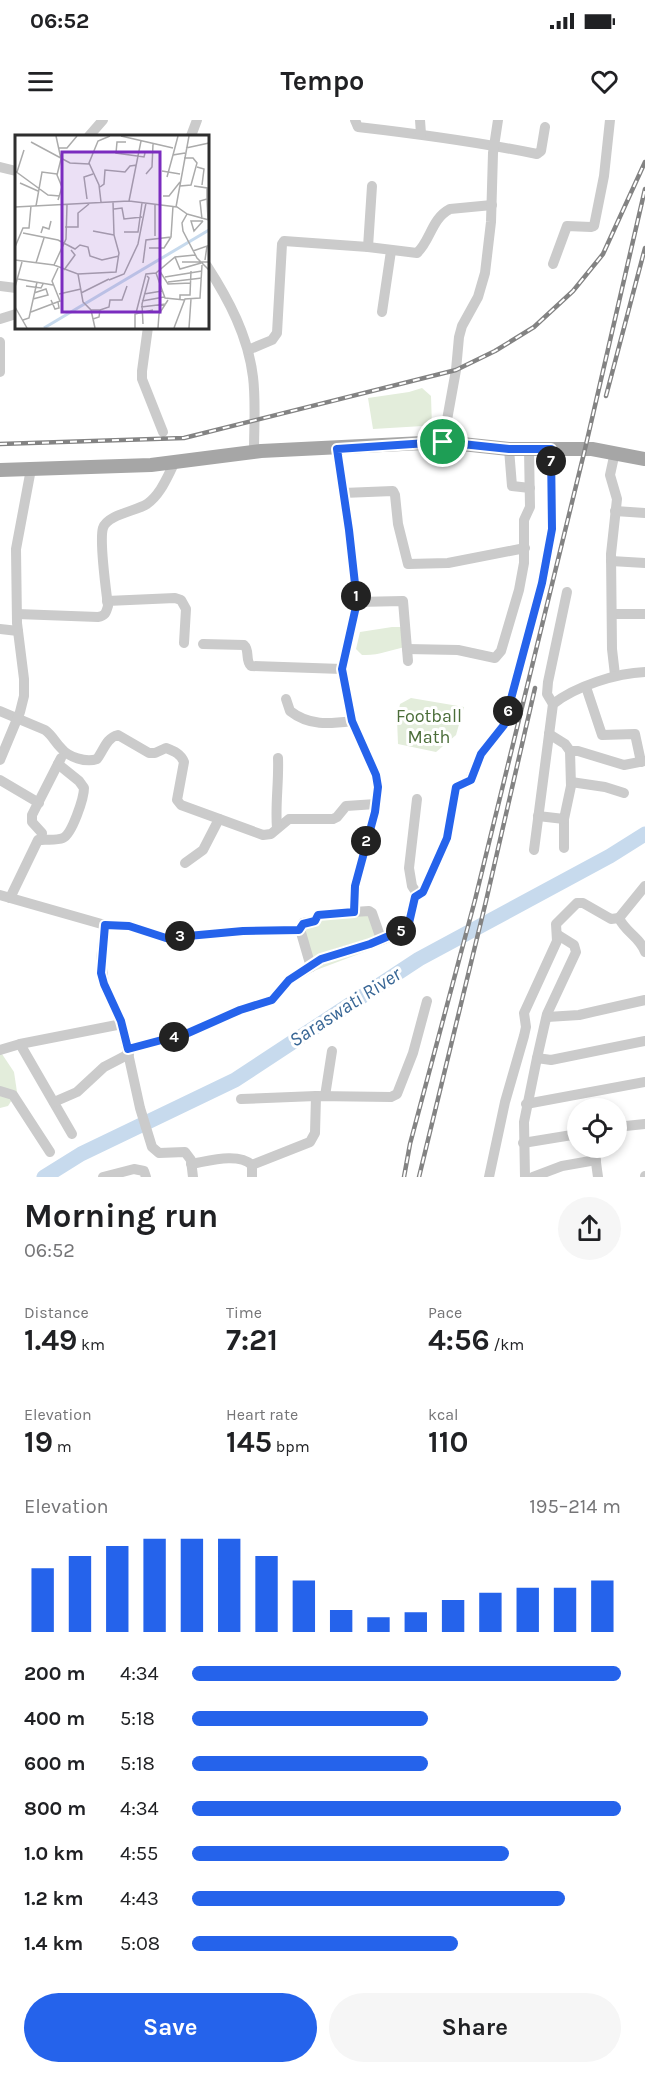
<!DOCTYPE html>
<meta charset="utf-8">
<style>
:root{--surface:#fff;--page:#f6f6f6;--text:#202124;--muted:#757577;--accent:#2563eb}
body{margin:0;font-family:Karla,sans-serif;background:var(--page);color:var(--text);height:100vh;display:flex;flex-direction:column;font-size:22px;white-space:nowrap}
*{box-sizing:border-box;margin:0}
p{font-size:20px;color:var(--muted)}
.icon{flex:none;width:33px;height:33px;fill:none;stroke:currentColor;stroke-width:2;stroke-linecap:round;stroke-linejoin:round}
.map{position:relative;height:1057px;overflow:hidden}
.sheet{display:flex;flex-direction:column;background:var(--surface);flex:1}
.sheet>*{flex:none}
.fabs{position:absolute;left:567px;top:978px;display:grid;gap:12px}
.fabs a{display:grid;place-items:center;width:60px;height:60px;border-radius:50%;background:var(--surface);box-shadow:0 3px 9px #0003;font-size:30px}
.pin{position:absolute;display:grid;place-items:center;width:51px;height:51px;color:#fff;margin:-26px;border:3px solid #fff;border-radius:50%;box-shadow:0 2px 6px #0007}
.km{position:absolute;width:30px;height:30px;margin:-15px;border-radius:50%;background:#222;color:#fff;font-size:16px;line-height:30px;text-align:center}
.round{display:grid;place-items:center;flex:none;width:63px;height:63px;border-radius:32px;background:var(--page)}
.summary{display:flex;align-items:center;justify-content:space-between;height:102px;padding:0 24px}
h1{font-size:33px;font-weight:700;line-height:45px}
.stats{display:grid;grid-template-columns:repeat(3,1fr);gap:9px;height:102px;padding:6px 24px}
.stats div{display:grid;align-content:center}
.stats b{font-size:30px;font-weight:700}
.stats small{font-size:16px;font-weight:400}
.stats p{font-size:16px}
.chart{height:168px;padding:12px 24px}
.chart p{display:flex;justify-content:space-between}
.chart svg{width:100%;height:108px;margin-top:6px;stroke:var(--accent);stroke-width:6}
.action{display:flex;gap:12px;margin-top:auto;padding:12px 24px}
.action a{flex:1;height:69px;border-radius:36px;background:var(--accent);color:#fff;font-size:24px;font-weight:700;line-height:69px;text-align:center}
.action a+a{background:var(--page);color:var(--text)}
ul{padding:0 24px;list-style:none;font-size:20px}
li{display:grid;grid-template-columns:96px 72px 1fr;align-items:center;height:45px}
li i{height:15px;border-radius:8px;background:var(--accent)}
.status{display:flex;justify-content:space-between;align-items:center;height:42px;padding:0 30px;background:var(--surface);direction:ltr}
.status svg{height:16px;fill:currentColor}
header{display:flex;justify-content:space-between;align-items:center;height:78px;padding:0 24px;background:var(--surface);font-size:27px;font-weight:700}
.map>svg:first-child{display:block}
</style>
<div class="status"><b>06:52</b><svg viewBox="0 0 49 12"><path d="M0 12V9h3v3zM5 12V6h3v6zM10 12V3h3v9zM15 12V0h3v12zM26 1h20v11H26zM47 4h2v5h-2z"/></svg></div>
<header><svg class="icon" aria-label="menu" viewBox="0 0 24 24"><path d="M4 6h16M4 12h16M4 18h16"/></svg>Tempo<svg class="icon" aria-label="heart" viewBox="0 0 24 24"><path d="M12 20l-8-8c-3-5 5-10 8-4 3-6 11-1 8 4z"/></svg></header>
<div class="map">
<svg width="645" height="1057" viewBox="0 0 645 1057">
<rect width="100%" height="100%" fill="#fff"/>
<g fill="#e3eddb">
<polygon points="422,268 431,276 432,307 423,306 373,309 368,278 409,272"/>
<path d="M392,507H403L405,527C390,530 378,536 362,535L356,529L360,512Z"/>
<polygon points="411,578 464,587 456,615 436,632 398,624 397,599 400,584"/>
<polygon points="370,792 380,826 311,852 301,801"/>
<polygon points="0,934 2,934 14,952 17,972 8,986 0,988"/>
</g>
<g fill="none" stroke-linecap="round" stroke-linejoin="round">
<polyline stroke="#c7daed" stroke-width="15" points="44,1057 81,1034 235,960 419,839 610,736 645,714"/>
<g stroke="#cbcbcb" stroke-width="10">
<path d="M355,0L358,7C419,14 478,22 537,34L541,31L545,7"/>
<polyline points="420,0 421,14"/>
<polyline points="89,16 103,0"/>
<polyline points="191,16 197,0"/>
<polyline points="0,47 16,51"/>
<polyline points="368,127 372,66"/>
<polyline points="553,144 567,106 591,107 594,106 604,56 610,0"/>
<path d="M207,146C229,180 248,216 253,257C256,281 254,307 254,332"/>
<polyline points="0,166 16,168"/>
<polyline points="382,192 391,131"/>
<polyline points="0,199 16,194"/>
<polyline points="148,207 142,251 142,259 163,312"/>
<polyline points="0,222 0,252"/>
<path d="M248,230L272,220L277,213L282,124L284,121L368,127L417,133C431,120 431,99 450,89L492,85"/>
<polyline points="443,322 456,250 459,217 462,206 478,177 485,153 491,102 493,33 498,0"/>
<polyline points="509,329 512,366 530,368"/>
<polyline points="343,373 393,371 395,375 398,404 408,444 448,443 525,428"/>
<polyline points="615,391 645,393"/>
<polyline points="611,441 645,443"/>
<polyline points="107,481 175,478 181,480 186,489 184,523"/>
<polyline points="357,482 403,481 408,541"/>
<path d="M17,494L98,497C105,496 106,493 108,486C106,469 99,421 103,408C107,395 136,391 147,384C161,374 167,357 175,342"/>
<polyline points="613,494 645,494"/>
<polyline points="0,509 18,511"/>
<path d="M203,524L244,525C250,530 245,541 251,546L342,549"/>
<polyline points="407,529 458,530 495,538 501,531 519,470 524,443 524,400 530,387 529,329"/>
<polyline points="615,555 612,529 611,434 617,379 610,355 615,332"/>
<polyline points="586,567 602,615 635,614 641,642"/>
<path d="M286,579L290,591C309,606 329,604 352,601"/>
<polyline points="553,584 547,574 548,562 567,472"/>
<path d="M0,591L45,610C52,615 55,622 61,628C68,637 86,643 97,639C104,630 106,618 118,615L149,633H155L166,628C174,631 181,634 184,642L177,680L181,685L263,715L271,714L289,699H333L337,697L346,686L376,684"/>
<polyline points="549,614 565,624 570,631 571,666 564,699 564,728"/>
<polyline points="570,631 578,631 624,645 645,641"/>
<polyline points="0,640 20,592 24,576 24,559 17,503 16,429 31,349"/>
<polyline points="0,660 39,683"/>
<polyline points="571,662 605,667 624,673"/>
<polyline points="417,679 409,748 412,766 418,775"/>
<polyline points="538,696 564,699"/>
<path d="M277,708C275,685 279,662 278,638"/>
<polyline points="41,720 42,713 32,702 32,695 61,638"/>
<path d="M534,730L553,584C576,566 617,553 645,552"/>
<polyline points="185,743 203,730 219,699"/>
<path d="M645,766L619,798C625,812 640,817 645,832"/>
<polyline points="0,775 105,805 101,840 104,864 121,901 140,988 152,1027 159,1033 185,1032 191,1040 193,1057"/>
<path d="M10,778L38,720C46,719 56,721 63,718C72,714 84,678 84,668L79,661L58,644"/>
<polyline points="354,792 369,791 372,793 381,819"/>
<polyline points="105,805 128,805 166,818 243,811 299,810 303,803 315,801 318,795 354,792 355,767 375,692 378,667 376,655 352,601 342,549 357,482 349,410 337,329"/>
<path d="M311,847C338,825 380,829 407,806L415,777L423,772L447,718L456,667L470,660L481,634L504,605L542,463L552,409L551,329"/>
<polyline points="547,897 579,895 645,880"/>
<polyline points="20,924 72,1014"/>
<polyline points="128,929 188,913 240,890 271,880 289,860 311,847 300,809"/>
<polyline points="0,930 20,924 122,904"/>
<polyline points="537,938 551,940 645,921"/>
<polyline points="0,971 13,975 50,1032"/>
<polyline points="325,976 332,931"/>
<polyline points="241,979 316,976"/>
<polyline points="54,982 77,972 104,947 129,934"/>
<polyline points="526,984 645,962"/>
<polyline points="616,1007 645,1004"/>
<polyline points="523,1023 578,1014"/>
<polyline points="594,1028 598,1057"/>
<path d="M191,1044C209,1041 238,1032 252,1045V1057"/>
<polyline points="252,1045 310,1022 315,1013 316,976 391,977 397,974 413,933 427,881"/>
<polyline points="103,1057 134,1049 144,1051 146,1057"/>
<polyline points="489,1057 505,982 524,916 526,907 524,893 557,821 556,804 577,783 583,783 611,799 619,798"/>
<polyline points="525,1057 524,1002 537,938 547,894 576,832 574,825 558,815"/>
<polyline points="533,1057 562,1046 596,1040"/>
<polyline points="645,1057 645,1056"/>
</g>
<polyline stroke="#a6a6a6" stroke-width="14" points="0,350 151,345 261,331 443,322 509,329 592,329 645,339"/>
<defs>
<g id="rail">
<polyline points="606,276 645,128"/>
<polyline points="0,324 184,318 456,250 495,231 534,207 573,171 603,134 645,42"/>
<polyline points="404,1057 410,1024 475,780 585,329 645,69"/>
<polyline points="419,1057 486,781 535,568"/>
</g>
</defs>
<use href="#rail" stroke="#838383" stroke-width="4.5"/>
<use href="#rail" stroke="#fff" stroke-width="2" stroke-dasharray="7" stroke-linecap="butt"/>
</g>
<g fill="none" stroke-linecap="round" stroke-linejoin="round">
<defs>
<polygon id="route" points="443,322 509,329 551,329 552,409 542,463 504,605 481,634 471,660 456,667 447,718 423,772 415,777 409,803 403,810 370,824 321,839 289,860 272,880 240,890 188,913 128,929 121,901 104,864 101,853 105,805 129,806 166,818 243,811 299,810 303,804 315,801 318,795 354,792 355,766 375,692 378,667 376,655 352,601 342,549 357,482 349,410 337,329"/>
</defs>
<use href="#route" stroke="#fff" stroke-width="12"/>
<use href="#route" stroke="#2563eb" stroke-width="8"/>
</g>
<g text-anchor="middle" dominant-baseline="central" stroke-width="6" stroke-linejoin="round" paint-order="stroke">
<g font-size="18" fill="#4b6d39" stroke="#fff">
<text x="429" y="596">Football<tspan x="429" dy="21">Math</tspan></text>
</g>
<g font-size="20" font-style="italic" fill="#386695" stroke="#fff">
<text transform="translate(345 887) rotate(-33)">Saraswati River</text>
</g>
</g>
<g transform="translate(15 15)">
<rect width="194" height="194" fill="#fff"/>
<path fill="none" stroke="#c7daed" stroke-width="3" d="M29,193L194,95"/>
<path fill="none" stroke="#ababab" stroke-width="1.5" d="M41,1L46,24L42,40L47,52L43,65M106,1L158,13M16,7L55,28L74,29M111,7H102L101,18L129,22L130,18M44,13H52L62,1M171,13L194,8M158,20L163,1M182,32L189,34L187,50M0,36L33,60L45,61M147,36L165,39M2,37L9,15M131,39L137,32L138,9M152,42L158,20L170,18M5,48L23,56M165,51L176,50L182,28L178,23H169M179,51L192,53V64L185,66L187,84M85,52L89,49L90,35L110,37L115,31L122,30M148,61H154L165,47M72,64L69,42L78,39M192,64L193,85M114,66L126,6M86,67L84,50L74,28L83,6L95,1M140,69V101M52,70L51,104L39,130L63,139L68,167L76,175L80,193M21,71L27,37L42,39M0,72L114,66L162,72L172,79L167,88L168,96L182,123L194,135M161,72L174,1M99,74L107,73L109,84L127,82M172,79L194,85M188,86H176L179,96L188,86M50,92H63V78L74,69M78,96L99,100M109,97H123L127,68M8,98L43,105L60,114L65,110L73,112L75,121L87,125L104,121M26,98L28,92L34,94L36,86M0,112L8,93H14L16,71M134,113H149L156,102M178,116L192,111L190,125M160,122L165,134L186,128M0,125L39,130M167,127H194M21,128L29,103M128,128L131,105L156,102L158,71M49,135L60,120L56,115M144,135L153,149L176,148M63,139L101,137L104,118L99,100L98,67M150,142L187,136M3,144L38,150M94,145L109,139L123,109L131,68M153,147L187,143M11,151L26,153L28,149M0,152L7,127M66,158L94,144M44,159L66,154M129,159L147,156M18,164L33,160L31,154L19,158M36,165L40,174L44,173L43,167M165,165V160H175L176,136M170,165L150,163L141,138L160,122L180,120M127,166L149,162M0,172L12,193M126,172L151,169M76,175H85L84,182L78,184M85,175L94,172L95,165H107L112,151M16,177L45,166L37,146L43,133M121,178L131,139L141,138M8,185L14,183L22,147M128,189L127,169L134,143L132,141M120,193V179L138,175M143,193L144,179L153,165M159,193L170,164L185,163L187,130M174,193L176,164"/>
<path fill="#7b2cbf" fill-opacity="0.15" stroke="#7b2cbf" stroke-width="3" d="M47,17H145V177H47Z"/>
<rect width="194" height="194" fill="none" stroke="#2e2e2e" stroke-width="3"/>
</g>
</svg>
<div class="fabs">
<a><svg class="icon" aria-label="locate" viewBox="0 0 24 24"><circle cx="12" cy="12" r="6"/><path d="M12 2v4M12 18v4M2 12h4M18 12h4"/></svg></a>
</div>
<div class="pin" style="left:443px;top:322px;background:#1e9e55"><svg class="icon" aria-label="arrive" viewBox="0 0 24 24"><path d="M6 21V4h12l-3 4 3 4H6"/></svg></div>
<b class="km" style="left:356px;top:476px">1</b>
<b class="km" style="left:366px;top:721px">2</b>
<b class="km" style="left:180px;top:816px">3</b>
<b class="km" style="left:174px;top:917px">4</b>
<b class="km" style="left:401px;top:811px">5</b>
<b class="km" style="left:508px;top:591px">6</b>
<b class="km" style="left:551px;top:341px">7</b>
</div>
<section class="sheet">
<div class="summary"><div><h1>Morning run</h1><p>06:52</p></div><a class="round"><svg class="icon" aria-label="share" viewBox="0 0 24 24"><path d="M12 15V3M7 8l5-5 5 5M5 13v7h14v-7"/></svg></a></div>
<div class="stats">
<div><p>Distance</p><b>1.49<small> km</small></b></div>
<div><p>Time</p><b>7:21</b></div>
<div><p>Pace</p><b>4:56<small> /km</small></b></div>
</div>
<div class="stats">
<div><p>Elevation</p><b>19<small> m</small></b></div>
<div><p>Heart rate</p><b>145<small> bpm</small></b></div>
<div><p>kcal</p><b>110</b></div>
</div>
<div class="chart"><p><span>Elevation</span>195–214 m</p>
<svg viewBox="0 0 160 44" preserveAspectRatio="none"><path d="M5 44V18M15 44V13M25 44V9M35 44V6M45 44V6M55 44V6M65 44V13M75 44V23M85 44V35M95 44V38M105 44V36M115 44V31M125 44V28M135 44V26M145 44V26M155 44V23"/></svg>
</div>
<ul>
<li><b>200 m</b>4:34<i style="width:100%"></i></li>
<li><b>400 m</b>5:18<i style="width:55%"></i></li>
<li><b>600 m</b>5:18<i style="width:55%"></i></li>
<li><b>800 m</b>4:34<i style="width:100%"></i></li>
<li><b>1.0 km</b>4:55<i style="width:74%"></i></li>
<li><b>1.2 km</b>4:43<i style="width:87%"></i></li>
<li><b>1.4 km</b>5:08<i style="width:62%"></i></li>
</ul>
<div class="action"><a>Save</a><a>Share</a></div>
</section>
